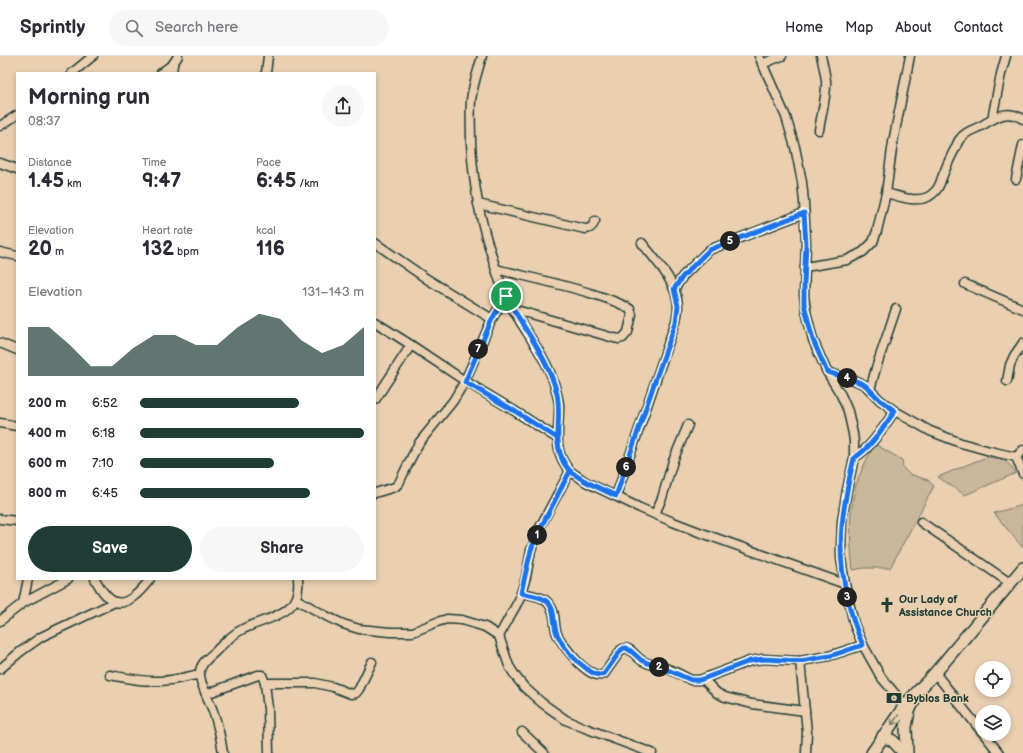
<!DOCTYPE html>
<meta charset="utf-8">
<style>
:root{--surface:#fff;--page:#f7f7f7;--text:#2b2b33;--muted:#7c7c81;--line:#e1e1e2;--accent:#1f3d34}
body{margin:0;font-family:"Balsamiq Sans",sans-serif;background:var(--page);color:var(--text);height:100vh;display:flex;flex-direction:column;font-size:15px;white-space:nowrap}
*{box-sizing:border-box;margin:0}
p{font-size:13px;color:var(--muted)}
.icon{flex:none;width:22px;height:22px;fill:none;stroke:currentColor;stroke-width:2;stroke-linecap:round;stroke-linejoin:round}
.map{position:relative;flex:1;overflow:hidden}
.sheet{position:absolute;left:16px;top:16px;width:360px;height:508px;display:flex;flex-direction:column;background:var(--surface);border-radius:0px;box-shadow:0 2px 6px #0003}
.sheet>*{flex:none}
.controls{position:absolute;left:975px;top:605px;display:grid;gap:8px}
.controls a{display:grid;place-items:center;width:36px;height:36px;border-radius:50%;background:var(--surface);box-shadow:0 2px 6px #0003;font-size:20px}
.pin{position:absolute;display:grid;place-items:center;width:34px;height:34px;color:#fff;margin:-17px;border:2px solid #fff;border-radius:50%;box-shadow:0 1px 4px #0007}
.km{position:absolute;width:20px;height:20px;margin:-10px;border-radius:50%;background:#222;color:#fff;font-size:11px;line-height:20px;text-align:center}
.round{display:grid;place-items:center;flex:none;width:42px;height:42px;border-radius:21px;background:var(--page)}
.summary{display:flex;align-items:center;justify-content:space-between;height:68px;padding:0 12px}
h1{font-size:22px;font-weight:600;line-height:30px}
.stats{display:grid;grid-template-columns:repeat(3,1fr);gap:6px;height:68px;padding:4px 12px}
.stats div{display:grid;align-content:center}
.stats b{font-size:20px;font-weight:600}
.stats small{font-size:11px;font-weight:400}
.stats p{font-size:11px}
.chart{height:112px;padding:8px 12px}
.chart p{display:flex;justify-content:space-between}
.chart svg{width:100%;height:72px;margin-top:4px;fill:var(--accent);opacity:.7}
.button{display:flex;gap:8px;margin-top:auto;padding:8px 12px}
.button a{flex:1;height:46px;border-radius:24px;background:var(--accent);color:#fff;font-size:16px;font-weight:600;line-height:46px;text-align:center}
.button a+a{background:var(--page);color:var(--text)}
ul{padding:0 12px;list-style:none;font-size:13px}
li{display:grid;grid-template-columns:64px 48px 1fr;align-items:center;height:30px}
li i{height:10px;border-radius:5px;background:var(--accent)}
header{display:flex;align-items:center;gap:24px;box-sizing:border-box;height:56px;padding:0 20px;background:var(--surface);border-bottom:1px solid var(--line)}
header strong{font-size:19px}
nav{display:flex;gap:22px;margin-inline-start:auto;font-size:14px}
.search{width:280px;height:36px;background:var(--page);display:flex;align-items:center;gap:10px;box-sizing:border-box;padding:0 14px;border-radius:22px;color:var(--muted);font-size:15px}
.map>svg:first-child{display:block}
</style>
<header>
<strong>Sprintly</strong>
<div class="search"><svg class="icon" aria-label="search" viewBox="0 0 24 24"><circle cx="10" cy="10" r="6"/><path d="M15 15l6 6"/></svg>Search here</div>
<nav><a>Home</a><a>Map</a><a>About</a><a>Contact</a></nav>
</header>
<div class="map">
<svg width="1023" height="697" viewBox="0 0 1023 697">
<rect width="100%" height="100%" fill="#eacfb1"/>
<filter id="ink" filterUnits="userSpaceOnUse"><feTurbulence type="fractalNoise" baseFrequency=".025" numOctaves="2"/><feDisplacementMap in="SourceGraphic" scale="8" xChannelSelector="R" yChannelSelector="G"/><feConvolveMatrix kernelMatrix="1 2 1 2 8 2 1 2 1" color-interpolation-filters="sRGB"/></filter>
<g filter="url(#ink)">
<g fill="#c9b79c" stroke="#747a68">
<path d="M875,388L902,404L903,412L909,418L928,424L934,430L890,512H864L853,514C850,488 848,460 855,433C859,418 867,402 875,388Z"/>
<path d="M987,401C1003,403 1007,404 1016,417L965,439L938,421L976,405Z"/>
<polygon points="1023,449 1023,492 994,457"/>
</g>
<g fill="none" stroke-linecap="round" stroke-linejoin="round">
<defs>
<g id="minor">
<path d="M482,0C478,15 473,29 471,44C470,58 471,72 471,87C473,125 479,161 491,197C495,211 499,226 506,240C520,270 544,296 554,327C556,334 558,341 559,348C560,373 551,394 570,415L540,471L531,494L526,521L519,544L499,580"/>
<polyline points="759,0 786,61 795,91 802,126 804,146 806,188 804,239 806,255 813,284 827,316 841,339 848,355 853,378 854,386 854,402 847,434 842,465 841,490 841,502 845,528 854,568 863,589 881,621 907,652"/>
<polyline points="762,8 782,0"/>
<polyline points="72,17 93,0"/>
<polyline points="161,17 173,8"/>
<polyline points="172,17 173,8 178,0"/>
<polyline points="266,17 268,0"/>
<polyline points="992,63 1001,18 1006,0"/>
<polyline points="0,70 17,59"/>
<path d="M819,74C821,60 827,39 826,25C825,16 823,8 821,0"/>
<polyline points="0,107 17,113"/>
<polyline points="1016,123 1023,89"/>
<path d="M886,137C899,140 914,147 928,141C931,139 935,136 937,133C940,129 941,124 943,119C947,109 951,100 956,91C957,88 958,85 960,83C966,74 978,73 986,67C1000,59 1008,54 1023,63"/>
<path d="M478,148L585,173C591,173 593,170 595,165"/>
<polyline points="375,187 427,223 492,263"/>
<polyline points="0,196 17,200"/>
<polyline points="805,211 847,204 863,196 873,186 877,175 886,137 893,86 910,0"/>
<path d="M496,213C528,221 561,228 593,238C606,242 619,246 630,253L632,259L628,276L623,282L619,283L614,282L513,253"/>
<polyline points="965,228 1023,253"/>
<polyline points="674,233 683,220 709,194 804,157"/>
<polyline points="375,266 411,289 465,325 513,354 557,382"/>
<polyline points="0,287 17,294"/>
<polyline points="827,316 856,325 865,329 880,344 895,355 930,375 961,387 990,395 1016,401"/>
<polyline points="1007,325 1010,309 1014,300 1023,287"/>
<polyline points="870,334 876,312 896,253"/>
<polyline points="375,344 411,289"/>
<polyline points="0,367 17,370"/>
<polyline points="1023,394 1016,401 1023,418"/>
<path d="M854,402C872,391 883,371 895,355"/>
<polyline points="570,415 586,426 640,452 673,466 699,476 845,528"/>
<polyline points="375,437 395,431 399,427 410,404 419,387 453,345 465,325 492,263 506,240"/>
<path d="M616,440L676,265C677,261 678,255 678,250C677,226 656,205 642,187"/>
<polyline points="655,458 662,442 673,405 688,369"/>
<polyline points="0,463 17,465"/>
<polyline points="921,466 1010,527"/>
<path d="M95,523C99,530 103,538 110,543C124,555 142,534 150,523"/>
<path d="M521,537C531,539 543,540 549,548C557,558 553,568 557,578C562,589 590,626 604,618L621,594C629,588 635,600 641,604C649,609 659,610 668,613C676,616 683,620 691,624H700L750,605L763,603L800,605L829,600L863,589"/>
<polyline points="296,543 326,560 343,568 359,573 390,576 413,576 437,566 447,563 462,564 485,571 499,580 509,610 516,621 524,631 542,647 566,664 585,672 652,697"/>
<polyline points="23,547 28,523"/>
<polyline points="0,565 23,547 68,523"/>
<polyline points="800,605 807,676 806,697"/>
<polyline points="0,613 20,596 41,581 115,546"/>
<polyline points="935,617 982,676"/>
<path d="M110,619C126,622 143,626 160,625C173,625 186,621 200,618"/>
<polyline points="703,623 717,637 725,641 752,648 805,655"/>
<polyline points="265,627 315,627 333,631 351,638 356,637 359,633 372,606"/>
<polyline points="206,638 258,619 262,619 265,627 268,653 269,697"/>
<polyline points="522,676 544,697"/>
<polyline points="984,678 999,697"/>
<path d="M223,697C221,683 218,669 213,655C210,646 198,624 200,615C201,607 209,601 215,596C223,588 232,578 243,573C267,561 302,560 298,523"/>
</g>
<g id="major">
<polyline points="883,680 893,685 904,697"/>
<polyline points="872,697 905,649 935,617 1023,512"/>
<polyline points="907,697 906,671 909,655 915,643"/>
</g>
</defs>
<use href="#minor" stroke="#1f3d34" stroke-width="11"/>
<use href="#major" stroke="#1f3d34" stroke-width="14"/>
<use href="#minor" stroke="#eacfb1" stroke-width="8"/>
<use href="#major" stroke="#eacfb1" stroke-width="11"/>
</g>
<defs><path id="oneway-shaft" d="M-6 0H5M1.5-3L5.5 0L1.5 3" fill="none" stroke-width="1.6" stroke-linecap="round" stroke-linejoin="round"/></defs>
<use stroke="#7a7f6c" href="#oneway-shaft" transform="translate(895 664) rotate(124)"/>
</g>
<g fill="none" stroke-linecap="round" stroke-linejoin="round" filter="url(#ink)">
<defs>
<path id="route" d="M506,240C523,272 549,303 557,338C563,365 549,391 570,415L536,481L531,494L521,537C528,539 540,540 545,544C557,552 552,566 557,578C564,593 574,604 587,613C592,617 598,621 604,618L621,594L624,592H626L631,595L641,604L650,608L668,614L691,624H700L750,605L763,603L800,605L830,600L863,589C850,561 841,522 841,490C841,461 847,431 854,402C872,391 883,371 895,355L880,344L865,329L856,325L827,316L813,284L804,248V227L806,188L804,157L709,194L683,220L674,233L678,250L676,266L655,325L616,440C602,433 573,422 565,409C560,401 558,391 557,382L513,354L465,326L492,263L506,240"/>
</defs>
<use href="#route" stroke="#fff" stroke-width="8"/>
<use href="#route" stroke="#1a73e8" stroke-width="5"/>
</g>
<defs>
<symbol id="church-bare" viewBox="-9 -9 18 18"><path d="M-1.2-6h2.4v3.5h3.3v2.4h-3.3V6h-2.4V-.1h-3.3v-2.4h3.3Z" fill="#1f3d34" stroke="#eacfb1" stroke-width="2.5" paint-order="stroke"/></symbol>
<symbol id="bank-bare" viewBox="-9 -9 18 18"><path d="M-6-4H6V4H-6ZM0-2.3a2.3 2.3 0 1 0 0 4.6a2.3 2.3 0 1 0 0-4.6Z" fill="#1f3d34" stroke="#eacfb1" stroke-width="2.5" paint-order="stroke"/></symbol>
</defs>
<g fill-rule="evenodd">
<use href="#church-bare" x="876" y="538" width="22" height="22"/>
<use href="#bank-bare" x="883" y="631" width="22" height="22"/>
</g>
<g text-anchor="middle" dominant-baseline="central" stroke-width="3" stroke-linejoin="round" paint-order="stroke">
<g font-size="11" font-weight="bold" fill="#1f3d34" stroke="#eacfb1" text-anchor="start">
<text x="899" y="543">Our Lady of<tspan x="899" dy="13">Assistance Church</tspan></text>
<text x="906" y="642">Byblos Bank</text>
</g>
</g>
</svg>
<div class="controls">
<a><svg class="icon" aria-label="locate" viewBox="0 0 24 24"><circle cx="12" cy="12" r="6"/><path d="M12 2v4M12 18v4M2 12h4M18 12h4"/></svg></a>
<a><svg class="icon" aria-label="layers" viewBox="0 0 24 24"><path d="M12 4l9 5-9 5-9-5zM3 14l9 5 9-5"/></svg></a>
</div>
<div class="pin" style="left:506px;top:240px;background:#1e9e55"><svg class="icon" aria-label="arrive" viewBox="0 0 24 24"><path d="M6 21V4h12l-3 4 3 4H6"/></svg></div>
<b class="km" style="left:537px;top:479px">1</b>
<b class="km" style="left:659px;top:611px">2</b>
<b class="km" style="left:847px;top:541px">3</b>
<b class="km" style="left:847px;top:322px">4</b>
<b class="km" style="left:730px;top:185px">5</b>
<b class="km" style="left:626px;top:411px">6</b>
<b class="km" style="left:478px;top:293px">7</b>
<section class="sheet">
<div class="summary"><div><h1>Morning run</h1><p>08:37</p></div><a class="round"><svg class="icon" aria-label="share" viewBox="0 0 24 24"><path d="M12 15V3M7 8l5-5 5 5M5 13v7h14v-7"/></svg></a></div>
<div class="stats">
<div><p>Distance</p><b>1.45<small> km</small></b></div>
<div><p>Time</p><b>9:47</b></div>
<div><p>Pace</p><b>6:45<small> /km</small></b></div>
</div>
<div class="stats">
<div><p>Elevation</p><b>20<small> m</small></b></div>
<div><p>Heart rate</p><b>132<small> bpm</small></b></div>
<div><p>kcal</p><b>116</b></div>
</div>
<div class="chart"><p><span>Elevation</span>131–143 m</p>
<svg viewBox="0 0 160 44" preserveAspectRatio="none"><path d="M0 44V14L10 14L20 25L30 38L40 38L50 27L60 19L70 19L80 25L90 25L100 14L110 6L120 9L130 22L140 30L150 25L160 14V44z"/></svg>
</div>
<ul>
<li><b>200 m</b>6:52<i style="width:71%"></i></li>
<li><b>400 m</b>6:18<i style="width:100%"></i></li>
<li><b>600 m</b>7:10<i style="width:60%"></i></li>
<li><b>800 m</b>6:45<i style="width:76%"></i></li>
</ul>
<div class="button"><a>Save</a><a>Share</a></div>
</section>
</div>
